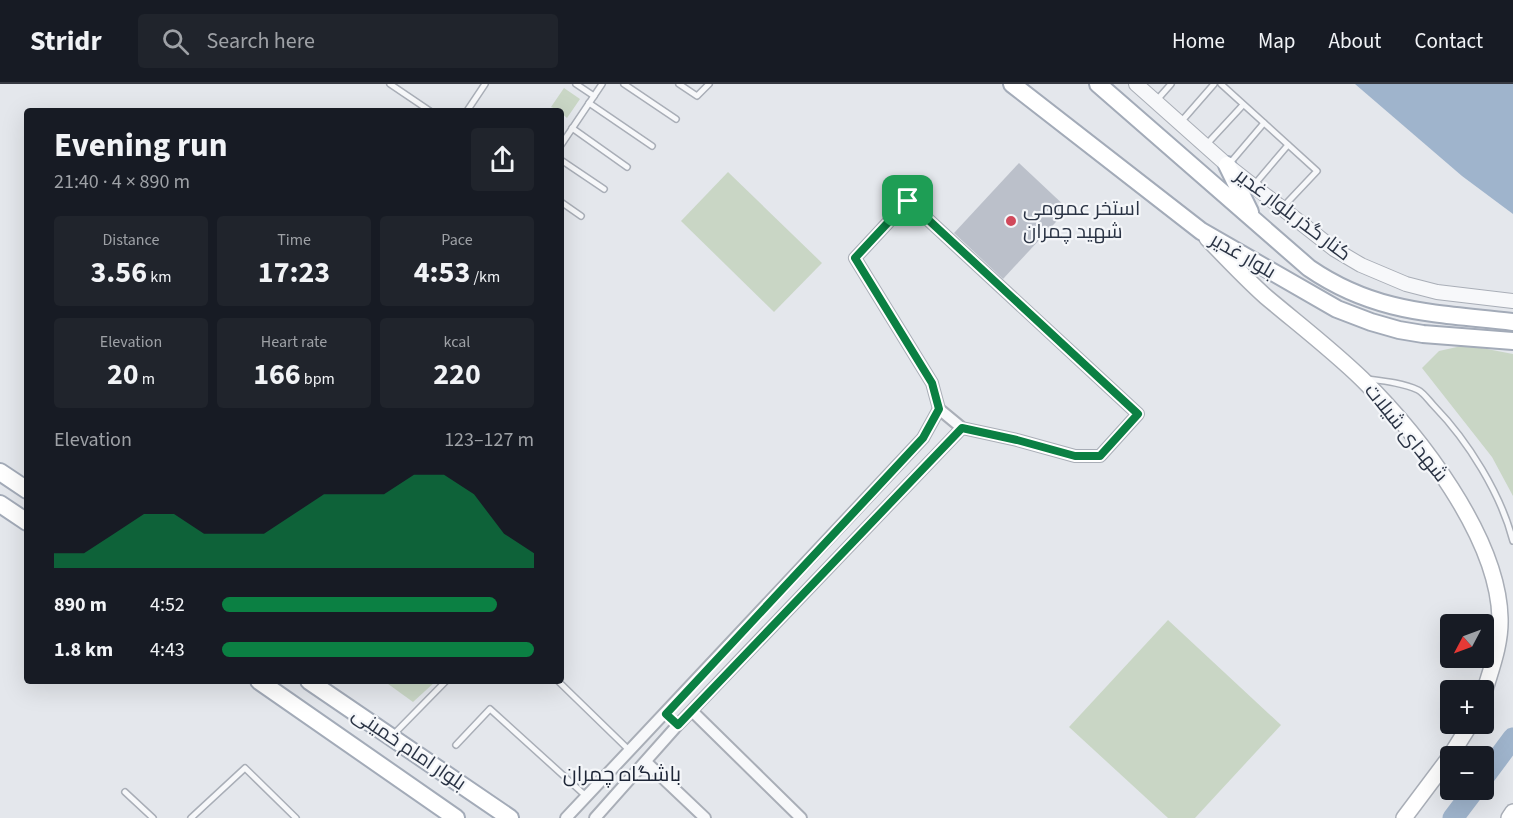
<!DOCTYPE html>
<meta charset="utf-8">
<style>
:root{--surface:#171b24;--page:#20242c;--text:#f1f3f6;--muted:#9ea1a6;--line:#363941;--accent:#0b8043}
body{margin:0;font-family:"Source Sans 3",Cairo,sans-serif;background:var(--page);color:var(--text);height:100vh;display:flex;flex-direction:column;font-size:22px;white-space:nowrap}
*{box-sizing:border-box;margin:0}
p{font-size:20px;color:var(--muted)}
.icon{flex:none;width:33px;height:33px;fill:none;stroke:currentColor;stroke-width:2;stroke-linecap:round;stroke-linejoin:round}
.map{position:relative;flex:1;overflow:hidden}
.details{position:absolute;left:24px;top:24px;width:540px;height:576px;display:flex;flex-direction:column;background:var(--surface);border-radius:6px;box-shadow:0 6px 24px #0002}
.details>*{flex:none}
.needle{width:39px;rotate:229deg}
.controls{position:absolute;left:1440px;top:530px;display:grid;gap:12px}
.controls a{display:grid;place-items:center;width:54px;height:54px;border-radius:6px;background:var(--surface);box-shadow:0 6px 24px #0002;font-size:30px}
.pin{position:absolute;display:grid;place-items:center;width:51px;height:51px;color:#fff;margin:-26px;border-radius:12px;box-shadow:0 3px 9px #0006}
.round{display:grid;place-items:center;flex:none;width:63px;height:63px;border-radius:6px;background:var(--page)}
.summary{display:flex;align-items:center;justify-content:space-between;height:102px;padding:0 30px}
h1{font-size:33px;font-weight:700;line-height:45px}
.figures{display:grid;grid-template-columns:repeat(3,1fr);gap:9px;height:102px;padding:6px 30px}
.figures div{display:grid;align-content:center;border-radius:6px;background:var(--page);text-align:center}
.figures b{font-size:30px;font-weight:700}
.figures small{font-size:16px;font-weight:400}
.figures p{font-size:16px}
.chart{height:168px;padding:12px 30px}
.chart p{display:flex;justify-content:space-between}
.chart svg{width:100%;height:108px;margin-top:6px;fill:var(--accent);opacity:.7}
ul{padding:0 30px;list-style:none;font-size:20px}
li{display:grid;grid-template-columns:96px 72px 1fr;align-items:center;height:45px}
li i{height:15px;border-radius:8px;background:var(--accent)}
header{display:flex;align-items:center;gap:36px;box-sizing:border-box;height:84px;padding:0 30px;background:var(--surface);border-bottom:2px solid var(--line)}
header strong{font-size:28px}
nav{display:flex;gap:33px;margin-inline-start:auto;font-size:21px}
.search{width:420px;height:54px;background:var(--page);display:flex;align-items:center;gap:15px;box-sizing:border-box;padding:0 21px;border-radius:6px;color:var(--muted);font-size:22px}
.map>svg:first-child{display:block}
</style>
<header>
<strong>Stridr</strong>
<div class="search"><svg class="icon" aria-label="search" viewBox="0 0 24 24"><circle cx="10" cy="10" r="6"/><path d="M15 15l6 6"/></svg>Search here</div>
<nav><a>Home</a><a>Map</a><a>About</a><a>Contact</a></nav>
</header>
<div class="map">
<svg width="1513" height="734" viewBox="0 0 1513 734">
<rect width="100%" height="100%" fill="#e4e7ec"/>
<g fill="#c9d6c5">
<polygon points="564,4 580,15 567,34 561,29 561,27 551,23"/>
<polygon points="728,88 822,179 774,228 681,137"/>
<polygon points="1466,261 1513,270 1513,412 1492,373 1422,284 1439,267"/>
<polygon points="1168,536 1281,641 1195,734 1168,734 1069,643"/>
<polygon points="384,597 436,597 413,618"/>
</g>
<polygon fill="#9fb4cc" points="1355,0 1513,0 1513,130 1462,92"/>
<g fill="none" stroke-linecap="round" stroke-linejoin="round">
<g stroke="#9fb4cc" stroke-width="21">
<polyline points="1484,693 1513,654"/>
<polyline points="1453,734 1475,705"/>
</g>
</g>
<polygon fill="#bbc0ca" points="1019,79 1068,125 1003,195 954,149"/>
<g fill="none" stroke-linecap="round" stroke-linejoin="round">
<defs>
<g id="service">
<polyline points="390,0 430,27"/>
<polyline points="576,0 594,12"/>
<polyline points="624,0 676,35"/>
<polyline points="679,0 697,12 709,0"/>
<polyline points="1221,0 1317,87 1283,123"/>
<polyline points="1156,17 1171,0"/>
<polyline points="589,19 652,62"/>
<polyline points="467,27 485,0"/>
<polyline points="1180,39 1214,0"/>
<polyline points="572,44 627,83"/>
<polyline points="561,61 602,0"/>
<polyline points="1206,61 1243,21"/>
<polyline points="561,76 604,105"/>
<polyline points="1230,79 1264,39"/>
<polyline points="1254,101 1288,61"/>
<polyline points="561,118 581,132"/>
<path d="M1368,295C1384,297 1403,299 1418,306C1424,309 1429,317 1434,322C1468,357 1501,410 1513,457"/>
<polyline points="558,597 630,667"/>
<polyline points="392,652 446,597"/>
<polyline points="456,661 490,625 587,713"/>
<polyline points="125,708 153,734"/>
<polyline points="191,734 245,684 296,734"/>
</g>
<g id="minor">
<polygon points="908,117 1138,330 1100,372 1075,372 1017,356 962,344 939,325 932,299 855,174"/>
<polyline points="692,627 801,734"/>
<polyline points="646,678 705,734"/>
<polyline points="566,734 923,354 939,325"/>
<polyline points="595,734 675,644 962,344"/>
</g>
<polyline id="tertiary" points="1136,0 1227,81 1334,165 1361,181 1406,200 1437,208 1513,217"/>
<g id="secondary">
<path d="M1207,154C1226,174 1245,194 1265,212C1297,239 1331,265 1362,295C1418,350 1498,452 1500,534C1501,560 1491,585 1484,609"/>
<polyline points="1404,734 1449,674 1471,639"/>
<polyline points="1509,734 1513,728"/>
</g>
<g id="primary">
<polyline points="1012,0 1201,147 1337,225 1371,238 1399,246 1423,250 1513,257"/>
<path d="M1098,0L1309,184C1376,230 1436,229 1513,238"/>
<polyline points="1227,81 1250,128"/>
<polyline points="0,388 27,406"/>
<polyline points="0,420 27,438"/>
<polyline points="259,597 456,734"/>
<polyline points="309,597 510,734"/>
</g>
</defs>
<use href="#service" stroke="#a9aeb7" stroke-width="8"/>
<use href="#minor" stroke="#a9aeb7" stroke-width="14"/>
<use href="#tertiary" stroke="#a9aeb7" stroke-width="16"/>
<use href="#secondary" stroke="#a9aeb7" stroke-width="18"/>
<use href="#primary" stroke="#a3abb8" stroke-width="20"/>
<use href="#service" stroke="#f7f8fa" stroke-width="5"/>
<use href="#minor" stroke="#f7f8fa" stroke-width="10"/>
<use href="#tertiary" stroke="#f7f8fa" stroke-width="14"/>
<use href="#secondary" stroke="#fff" stroke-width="15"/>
<use href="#primary" stroke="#fff" stroke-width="16"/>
</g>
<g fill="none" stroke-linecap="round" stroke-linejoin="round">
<defs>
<polygon id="route" points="908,117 1138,330 1100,372 1075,372 1017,356 962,344 678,641 666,630 923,354 939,325 932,299 855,174"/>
</defs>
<use href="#route" stroke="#fff" stroke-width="12"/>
<use href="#route" stroke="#0b8043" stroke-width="8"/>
</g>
<circle fill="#d1495b" stroke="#f4f6f9" stroke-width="2" cx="1011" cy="137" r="6"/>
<g text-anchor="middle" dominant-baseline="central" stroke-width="4.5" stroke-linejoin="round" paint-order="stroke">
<g font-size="20" fill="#2b3445" stroke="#f4f6f9" text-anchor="start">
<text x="1023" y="125">استخر عمومی<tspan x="1023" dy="23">شهید چمران</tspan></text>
</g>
<g font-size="20" fill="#2b3445" stroke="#f4f6f9">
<text transform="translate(1293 131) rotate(37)">کنار گذر بلوار غدیر</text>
<text transform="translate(1243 172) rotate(30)">بلوار غدیر</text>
<text transform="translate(1406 349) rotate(51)">شهدای شیلات</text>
<text transform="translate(409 665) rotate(34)">بلوار امام خمینی</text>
</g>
<g font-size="21" fill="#1d2536" stroke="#f4f6f9">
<text x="622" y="690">باشگاه چمران</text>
</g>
</g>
</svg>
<div class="controls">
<a><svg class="needle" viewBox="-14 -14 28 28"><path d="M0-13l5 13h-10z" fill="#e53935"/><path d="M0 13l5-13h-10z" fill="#9ea1a6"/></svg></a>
<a>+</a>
<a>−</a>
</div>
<div class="pin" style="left:908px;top:117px;background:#1e9e55"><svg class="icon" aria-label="arrive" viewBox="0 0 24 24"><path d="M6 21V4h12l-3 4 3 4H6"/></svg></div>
<section class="details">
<div class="summary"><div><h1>Evening run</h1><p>21:40 · 4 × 890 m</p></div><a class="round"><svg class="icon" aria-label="share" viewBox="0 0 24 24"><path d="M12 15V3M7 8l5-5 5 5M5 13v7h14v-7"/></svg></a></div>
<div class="figures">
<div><p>Distance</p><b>3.56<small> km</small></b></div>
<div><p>Time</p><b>17:23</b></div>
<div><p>Pace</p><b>4:53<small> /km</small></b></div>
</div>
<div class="figures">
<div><p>Elevation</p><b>20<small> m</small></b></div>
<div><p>Heart rate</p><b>166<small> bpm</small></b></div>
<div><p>kcal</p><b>220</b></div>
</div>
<div class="chart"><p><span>Elevation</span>123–127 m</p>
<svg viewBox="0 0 160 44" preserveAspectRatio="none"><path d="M0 44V38L10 38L20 30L30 22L40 22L50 30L60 30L70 30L80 22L90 14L100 14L110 14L120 6L130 6L140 14L150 30L160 38V44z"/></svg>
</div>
<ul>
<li><b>890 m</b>4:52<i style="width:88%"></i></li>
<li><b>1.8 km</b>4:43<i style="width:100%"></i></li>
</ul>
</section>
</div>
